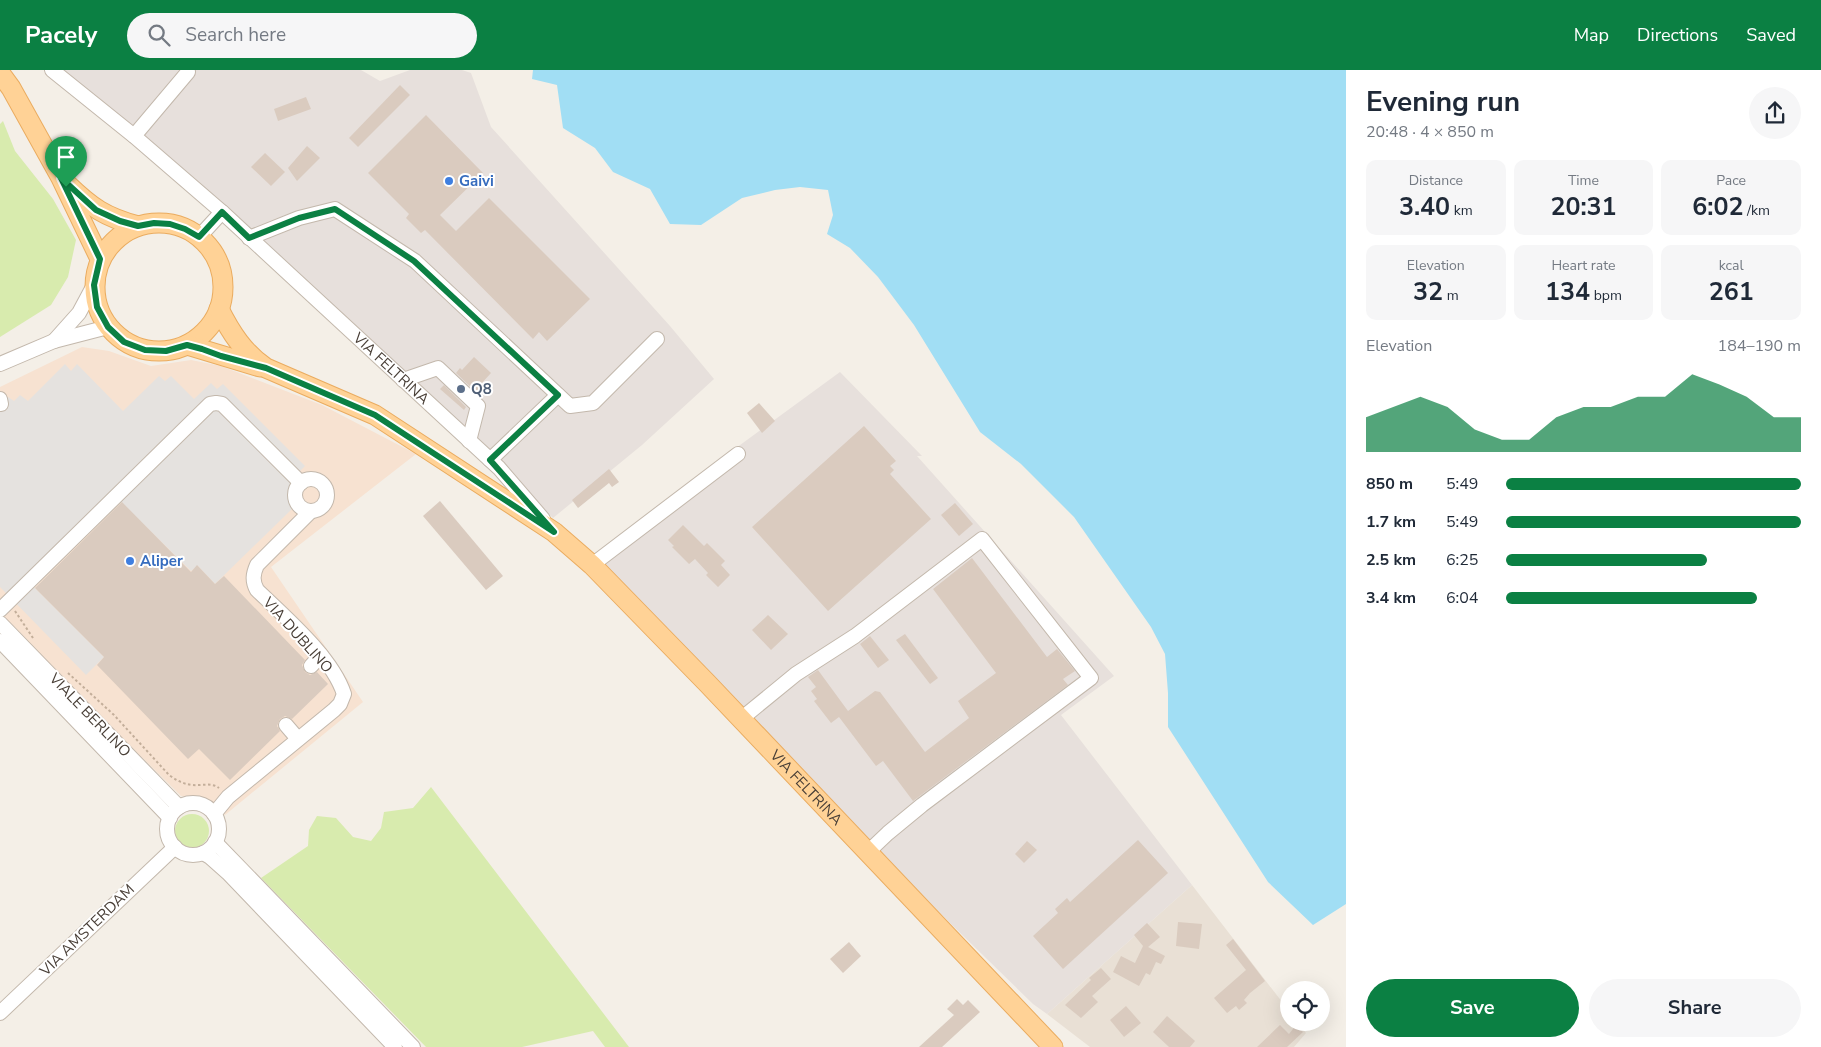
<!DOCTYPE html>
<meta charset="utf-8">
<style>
:root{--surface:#fff;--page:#f6f6f7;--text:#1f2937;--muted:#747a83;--accent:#0b8043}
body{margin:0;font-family:"Nunito Sans",sans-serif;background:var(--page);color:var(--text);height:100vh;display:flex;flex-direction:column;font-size:19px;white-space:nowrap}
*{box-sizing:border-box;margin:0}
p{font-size:16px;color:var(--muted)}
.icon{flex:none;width:28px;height:28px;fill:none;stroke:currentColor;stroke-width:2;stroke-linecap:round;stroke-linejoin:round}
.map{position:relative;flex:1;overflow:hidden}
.side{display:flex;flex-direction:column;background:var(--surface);width:475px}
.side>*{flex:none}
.buttons{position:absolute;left:1280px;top:911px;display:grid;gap:10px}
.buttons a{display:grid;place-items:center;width:50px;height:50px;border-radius:50%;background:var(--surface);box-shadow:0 5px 20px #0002;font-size:25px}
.pin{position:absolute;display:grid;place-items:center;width:42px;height:42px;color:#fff;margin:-51px -21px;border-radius:50% 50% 50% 0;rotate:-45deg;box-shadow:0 0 5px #0007}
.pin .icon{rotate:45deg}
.round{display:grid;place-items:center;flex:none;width:52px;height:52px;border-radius:26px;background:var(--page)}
.head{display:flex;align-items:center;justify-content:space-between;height:85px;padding:0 20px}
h1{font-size:28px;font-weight:700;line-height:38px}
.metrics{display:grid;grid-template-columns:repeat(3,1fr);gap:8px;height:85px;padding:5px 20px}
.metrics div{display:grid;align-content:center;border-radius:10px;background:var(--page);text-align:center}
.metrics b{font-size:25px;font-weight:700}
.metrics small{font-size:14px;font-weight:400}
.metrics p{font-size:14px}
.chart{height:140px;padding:10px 20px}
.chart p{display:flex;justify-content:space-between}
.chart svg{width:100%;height:90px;margin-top:5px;fill:var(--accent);opacity:.7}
.action{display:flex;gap:10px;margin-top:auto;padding:10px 20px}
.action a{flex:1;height:58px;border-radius:30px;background:var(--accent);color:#fff;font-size:20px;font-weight:700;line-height:58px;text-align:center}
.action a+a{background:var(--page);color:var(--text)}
ul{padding:0 20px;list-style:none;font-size:16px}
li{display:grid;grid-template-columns:80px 60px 1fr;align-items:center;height:38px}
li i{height:12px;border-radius:6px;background:var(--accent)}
header{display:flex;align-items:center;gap:30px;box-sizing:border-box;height:70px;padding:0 25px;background:var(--accent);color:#fff}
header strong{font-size:24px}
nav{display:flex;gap:28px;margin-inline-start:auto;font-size:18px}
.search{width:350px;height:45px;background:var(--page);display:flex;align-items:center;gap:12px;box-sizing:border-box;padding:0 18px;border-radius:28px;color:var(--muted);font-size:19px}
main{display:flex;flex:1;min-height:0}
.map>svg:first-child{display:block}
</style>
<header>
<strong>Pacely</strong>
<div class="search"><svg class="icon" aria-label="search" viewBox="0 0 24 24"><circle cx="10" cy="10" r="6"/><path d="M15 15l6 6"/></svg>Search here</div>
<nav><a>Map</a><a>Directions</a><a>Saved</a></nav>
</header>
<main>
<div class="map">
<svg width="1346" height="977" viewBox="0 0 1346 977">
<rect width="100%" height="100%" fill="#f4efe7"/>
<polygon fill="#e9e0d5" points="1192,815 1289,941 1289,952 1298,953 1306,963 1294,977 1090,977 1047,944"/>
<polygon fill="#f7e2d1" points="82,277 109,281 151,296 191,290 221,296 322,335 416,384 271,497 363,632 225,745 206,729 181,726 0,547 0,317"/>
<g fill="#e7e0dc">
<polygon points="56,0 361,0 380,11 410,0 462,0 471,3 491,57 670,256 714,309 642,375 553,448 464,356"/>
<polygon points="840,302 922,386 917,386 1114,606 1061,645 1192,815 1047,944 1033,934 951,854 593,488 736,378"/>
</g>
<g fill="#d8ebae">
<polygon points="3,51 15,81 53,129 76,170 68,207 51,235 0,267 0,54"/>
<polygon points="431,717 629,977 605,977 593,961 522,977 426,977 261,808 308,776 309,760 317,746 336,748 353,767 371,771 381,758 384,742 413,738"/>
<circle cx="192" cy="761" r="17"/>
</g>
<polygon fill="#e5e2df" points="65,294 71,301 77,294 123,341 159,306 165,311 171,306 194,329 211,313 217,319 223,314 305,396 299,402 301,406 292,439 215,514 198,496 191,501 121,432 34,517 104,587 86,605 0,517 0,329 8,327 14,331 20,325 28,331"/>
<polygon fill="#a1def4" points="533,0 1346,0 1346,834 1313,855 1268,812 1168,657 1168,623 1165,584 1151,557 1074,447 1021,394 980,362 914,255 878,207 850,178 827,164 833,145 828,120 800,117 775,120 742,128 701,155 670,154 650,119 613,102 595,78 563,58 557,15 532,9"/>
<g fill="#dacbbf">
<polygon points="400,15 410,25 358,77 349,68"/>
<polygon points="306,27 311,39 278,51 274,39"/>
<polygon points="426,45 483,103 440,145 456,161 489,128 590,229 547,271 539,262 533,269 425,160 421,163 406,148 409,144 368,103"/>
<polygon points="307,76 320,88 297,111 288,98"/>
<polygon points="265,83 285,102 271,116 251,97"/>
<polygon points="474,287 491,303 480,315 483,319 478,324 456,303 460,298 462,300"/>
<polygon points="444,315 466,337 464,340 440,319"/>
<polygon points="759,333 775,351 762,363 747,343"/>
<polygon points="864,356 896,391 890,396 894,400 890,404 931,449 828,541 752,457"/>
<polygon points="609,399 619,412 612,417 609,413 578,438 572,430"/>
<polygon points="440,431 503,506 486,520 423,446"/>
<polygon points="122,432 191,502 197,495 215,514 224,506 305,590 302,595 305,602 310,605 317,602 328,614 292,649 285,646 280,649 277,656 280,661 230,710 199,679 188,689 97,595 104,587 35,518"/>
<polygon points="955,433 973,454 959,466 941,445"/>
<polygon points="683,455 704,476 707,473 725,491 721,495 730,505 718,517 706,505 708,503 695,489 689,494 672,477 674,476 668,470"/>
<polygon points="972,488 1047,587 1057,579 1075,601 1063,609 1068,615 913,731 883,691 876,696 839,647 831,653 814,631 817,629 811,621 816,617 808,607 818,600 848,641 875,621 880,622 925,682 969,648 958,631 996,603 933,519"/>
<polygon points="768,545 788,564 771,580 752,560"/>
<polygon points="905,564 938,608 930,614 896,570"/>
<polygon points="870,566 889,590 878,598 860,574"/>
<polygon points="1138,770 1168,803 1063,899 1033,866 1058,843 1055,839 1067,828 1070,832"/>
<polygon points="1027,771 1037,780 1024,793 1015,784"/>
<polygon points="1178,852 1202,854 1199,879 1176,876"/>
<polygon points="1147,853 1160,867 1148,877 1165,886 1161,894 1156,892 1150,905 1146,903 1139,916 1113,902 1121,886 1135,893 1143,876 1134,865"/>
<polygon points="1233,869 1265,911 1250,923 1244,930 1247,933 1239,940 1236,936 1227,943 1214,928 1246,900 1226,875"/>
<polygon points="849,872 861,886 843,903 830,889"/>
<polygon points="1101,898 1111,909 1092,926 1098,932 1081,948 1065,935 1091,910 1089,908"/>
<polygon points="957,929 963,935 968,930 980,942 942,977 919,977 954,945 947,939"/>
<polygon points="1126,936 1141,953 1124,967 1110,950"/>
<polygon points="1167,946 1195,971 1190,977 1169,977 1153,962"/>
<polygon points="1280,955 1289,964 1296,955 1303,962 1287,977 1257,977"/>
</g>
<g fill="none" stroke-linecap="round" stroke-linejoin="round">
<defs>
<g id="minor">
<path id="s1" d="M52,0L134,66L222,142L499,398L543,449"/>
<polyline points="134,66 188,2"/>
<polyline points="199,167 222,142"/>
<polyline points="249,168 299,148 335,139 415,191 570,336 593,333 657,269"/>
<polyline points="54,271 79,243 94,215"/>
<polyline points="0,294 54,271 108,257"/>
<polyline points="403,310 438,298 478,336 469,371"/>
<polyline points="0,329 1,334"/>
<polyline points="490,390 558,325"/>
<circle cx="311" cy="425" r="16"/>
<polyline points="592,495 738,384"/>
<polyline points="0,540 210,334 216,333 222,334 301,413"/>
<polyline points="0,553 179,737"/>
<polyline points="0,571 170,748"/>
<polyline points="311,596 321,585"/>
<polyline points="741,649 796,604 855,566 982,469 1091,608 922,735 888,763 868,782"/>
<polyline points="286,655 298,669"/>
<circle cx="193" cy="759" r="26"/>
<path d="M214,744L228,727L334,640L340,634L344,624C332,587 285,547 257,520C252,511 253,504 257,495L311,441"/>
<polyline points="215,772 413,977"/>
<polyline points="203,783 210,787 228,803 395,977"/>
<polyline points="0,943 175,777"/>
</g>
<g id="major">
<polyline points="0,3 11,18 61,108 100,189"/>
<path d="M67,114C92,138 105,147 138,156"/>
<circle cx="159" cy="217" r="64"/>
<path id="s2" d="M219,239C231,263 244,283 266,298L375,345L554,462L592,495L707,613L1053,977"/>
<polyline points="187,275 260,297"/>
</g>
</defs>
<use href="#minor" stroke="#c3b8ac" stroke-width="16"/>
<use href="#major" stroke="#eaac60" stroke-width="21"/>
<g stroke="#c3ae9a" stroke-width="2" stroke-dasharray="2.5 2.5" stroke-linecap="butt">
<polyline points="15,541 33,568"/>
<path d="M68,603L114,645L169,705C176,710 183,714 192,715C202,716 211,712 219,718"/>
</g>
<use href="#minor" stroke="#fff" stroke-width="14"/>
<use href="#major" stroke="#ffd296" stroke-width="19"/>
</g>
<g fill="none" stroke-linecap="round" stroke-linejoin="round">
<defs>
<polygon id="route" points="61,108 96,140 120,151 138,156 154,153 170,154 185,159 199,167 222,142 249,168 299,148 335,139 414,191 558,325 490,390 554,462 375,345 266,298 221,286 202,279 187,275 166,281 145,280 124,272 108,257 97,237 94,215 100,189"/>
</defs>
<use href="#route" stroke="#fff" stroke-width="10"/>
<use href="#route" stroke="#0b8043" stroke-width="6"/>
</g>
<g fill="#3f7fe0" stroke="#fff" stroke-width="2">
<circle cx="449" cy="111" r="5"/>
<circle cx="130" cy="491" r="5"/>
</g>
<circle fill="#5c6f8a" stroke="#fff" stroke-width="2" cx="461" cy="319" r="5"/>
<g text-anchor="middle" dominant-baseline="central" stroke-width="4" stroke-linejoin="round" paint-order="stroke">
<g font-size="15" font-weight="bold" fill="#366cbe" stroke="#fff" text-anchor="start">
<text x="459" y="111">Gaivi</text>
<text x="140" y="491">Aliper</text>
</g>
<g font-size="15" fill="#483e36" stroke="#fff">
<text stroke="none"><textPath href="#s1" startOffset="452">VIA FELTRINA</textPath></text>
<text transform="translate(298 565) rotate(48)">VIA DUBLINO</text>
<text transform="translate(90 645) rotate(46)">VIALE BERLINO</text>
<text stroke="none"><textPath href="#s2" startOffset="768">VIA FELTRINA</textPath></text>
<text transform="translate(87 860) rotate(-44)">VIA AMSTERDAM</text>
</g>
<g font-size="15" font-weight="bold" fill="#4e5e75" stroke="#fff" text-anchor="start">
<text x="471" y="319">Q8</text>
</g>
</g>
</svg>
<div class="buttons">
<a><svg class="icon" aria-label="locate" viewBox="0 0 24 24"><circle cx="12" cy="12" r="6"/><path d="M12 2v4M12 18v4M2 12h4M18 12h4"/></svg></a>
</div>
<div class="pin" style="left:66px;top:117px;background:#1e9e55"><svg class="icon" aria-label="arrive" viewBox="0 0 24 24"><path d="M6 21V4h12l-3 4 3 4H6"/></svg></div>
</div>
<section class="side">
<div class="head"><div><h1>Evening run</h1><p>20:48 · 4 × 850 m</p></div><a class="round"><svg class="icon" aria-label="share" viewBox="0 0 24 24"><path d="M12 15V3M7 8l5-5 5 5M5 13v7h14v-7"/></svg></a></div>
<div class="metrics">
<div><p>Distance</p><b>3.40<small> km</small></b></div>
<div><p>Time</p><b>20:31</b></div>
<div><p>Pace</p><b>6:02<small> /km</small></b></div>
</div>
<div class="metrics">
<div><p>Elevation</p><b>32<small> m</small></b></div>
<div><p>Heart rate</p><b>134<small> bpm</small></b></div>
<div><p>kcal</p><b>261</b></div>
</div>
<div class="chart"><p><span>Elevation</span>184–190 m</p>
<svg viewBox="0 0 160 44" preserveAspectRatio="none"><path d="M0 44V27L10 22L20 17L30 22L40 33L50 38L60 38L70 27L80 22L90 22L100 17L110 17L120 6L130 11L140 17L150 27L160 27V44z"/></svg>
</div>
<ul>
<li><b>850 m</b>5:49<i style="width:100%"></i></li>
<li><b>1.7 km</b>5:49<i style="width:100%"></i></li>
<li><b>2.5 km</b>6:25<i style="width:68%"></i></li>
<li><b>3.4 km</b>6:04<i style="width:85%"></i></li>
</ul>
<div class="action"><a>Save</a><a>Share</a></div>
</section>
</main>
